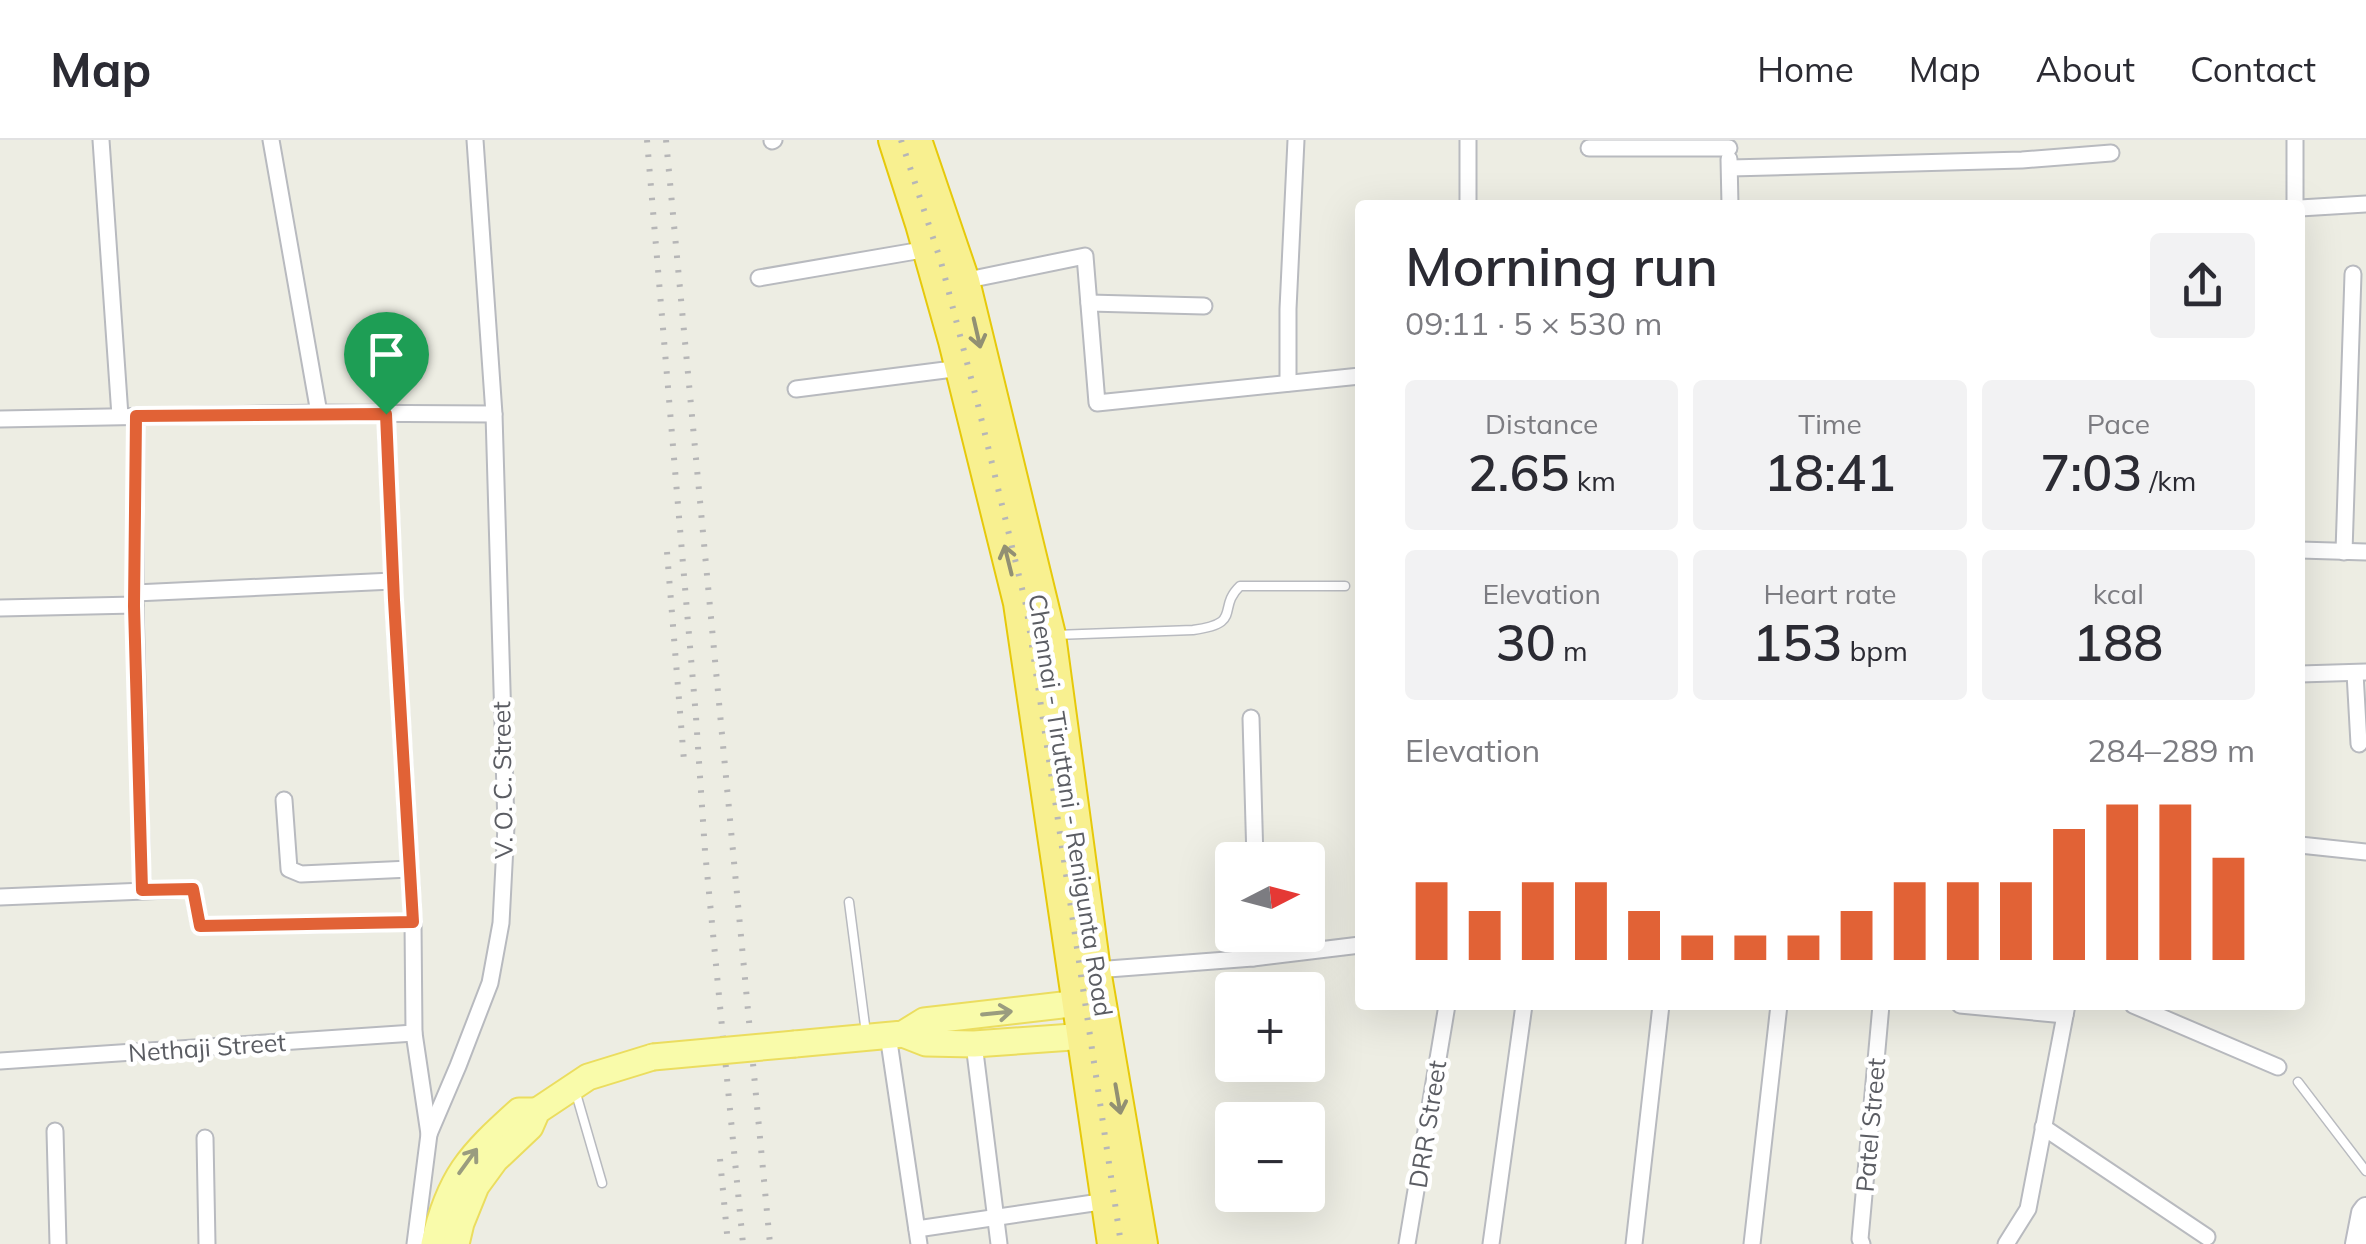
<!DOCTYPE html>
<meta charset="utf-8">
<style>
:root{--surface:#fff;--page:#f2f2f3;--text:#2b2b33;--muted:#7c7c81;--line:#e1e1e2;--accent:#e16236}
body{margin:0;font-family:Mulish,sans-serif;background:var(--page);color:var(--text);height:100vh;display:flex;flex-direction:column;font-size:38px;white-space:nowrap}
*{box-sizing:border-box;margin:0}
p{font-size:32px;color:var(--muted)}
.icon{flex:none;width:55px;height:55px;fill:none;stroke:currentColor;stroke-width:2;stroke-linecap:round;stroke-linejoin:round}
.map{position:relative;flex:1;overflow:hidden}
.panel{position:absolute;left:1355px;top:60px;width:950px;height:810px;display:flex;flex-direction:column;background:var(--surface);border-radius:10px;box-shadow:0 10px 40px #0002}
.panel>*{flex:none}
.needle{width:65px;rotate:84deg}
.buttons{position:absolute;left:1215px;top:702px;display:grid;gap:20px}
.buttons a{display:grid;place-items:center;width:110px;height:110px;border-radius:10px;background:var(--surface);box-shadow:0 10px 40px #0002;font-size:50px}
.pin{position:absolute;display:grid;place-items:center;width:85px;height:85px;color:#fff;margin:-102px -42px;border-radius:50% 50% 50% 0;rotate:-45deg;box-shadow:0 0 10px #0007}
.pin .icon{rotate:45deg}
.round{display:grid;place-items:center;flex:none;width:105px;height:105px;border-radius:10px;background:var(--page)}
.summary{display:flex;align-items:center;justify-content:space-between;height:170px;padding:0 50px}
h1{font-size:55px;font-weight:600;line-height:75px}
.figures{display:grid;grid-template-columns:repeat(3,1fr);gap:15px;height:170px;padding:10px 50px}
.figures div{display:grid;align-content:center;border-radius:10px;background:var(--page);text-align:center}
.figures b{font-size:50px;font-weight:600}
.figures small{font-size:28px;font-weight:400}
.figures p{font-size:28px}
.chart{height:280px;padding:20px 50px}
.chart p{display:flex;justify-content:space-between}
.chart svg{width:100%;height:180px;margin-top:10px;stroke:var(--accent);stroke-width:6}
header{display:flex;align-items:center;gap:60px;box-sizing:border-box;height:140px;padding:0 50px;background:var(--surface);border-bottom:2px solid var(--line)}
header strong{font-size:48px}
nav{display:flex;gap:55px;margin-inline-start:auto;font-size:35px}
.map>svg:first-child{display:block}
</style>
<header>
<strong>Map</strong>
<nav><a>Home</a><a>Map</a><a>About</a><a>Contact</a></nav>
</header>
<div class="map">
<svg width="2366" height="1104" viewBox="0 0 2366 1104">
<rect width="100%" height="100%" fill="#edede3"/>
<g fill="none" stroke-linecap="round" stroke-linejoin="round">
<defs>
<g id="lane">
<path d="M1055,495L1193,490C1244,483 1216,469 1240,446H1345"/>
<polyline points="849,762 866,893"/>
<polyline points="2298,942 2366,1031"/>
<polyline points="575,950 602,1043"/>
</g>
<g id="street">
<polyline points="101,0 120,276"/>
<polyline points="271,0 319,273"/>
<polyline points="2295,0 2295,65"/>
<polyline points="772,1 774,0"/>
<polyline points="1589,8 1729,8"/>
<polyline points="1729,19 1730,65"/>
<polyline points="1730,28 2022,20 2111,13"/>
<polyline points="1468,65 1468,0"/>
<polyline points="2300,68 2366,64"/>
<polyline points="759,138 928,109"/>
<polyline points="963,141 1085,116 1097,263 1360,236"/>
<polyline points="1089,163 1204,166"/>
<polyline points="1288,243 1288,169 1296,0"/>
<polyline points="796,249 961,228"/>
<polyline points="386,274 394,460 413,782 414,893 429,994 415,1104"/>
<polyline points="136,276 135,465 142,749"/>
<polyline points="0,279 319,273 494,274"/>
<polyline points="2300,410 2366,412"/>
<polyline points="2344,412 2353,134"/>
<polyline points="135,453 393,441"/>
<polyline points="0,468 135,465"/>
<polyline points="2355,533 2359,604"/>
<polyline points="2300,534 2366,532"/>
<polyline points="1251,578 1255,720"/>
<polyline points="284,660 289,729 301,734 410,729"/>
<polyline points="2300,705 2366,712"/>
<polyline points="0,757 193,749 200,786 413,782"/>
<polyline points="1253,818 1253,795"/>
<polyline points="1095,830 1253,818 1360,805"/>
<polyline points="1960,865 2065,875"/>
<polyline points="2133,865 2278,927"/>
<polyline points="888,895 919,1104"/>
<polyline points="974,904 999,1104"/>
<polyline points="0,921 414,893"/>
<polyline points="2043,987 2207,1097"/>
<polyline points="55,991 58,1104"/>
<polyline points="429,994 458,926 490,843 501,783 506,686 494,274 475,0"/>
<polyline points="205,998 207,1104"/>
<polyline points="917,1089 1107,1061"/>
<polyline points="1407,1104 1447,865"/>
<polyline points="1491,1104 1524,865"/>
<polyline points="1634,1104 1661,865"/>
<polyline points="1752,1104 1779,865"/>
<polyline points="1862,1104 1860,1099 1881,865"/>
<polyline points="2006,1104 2028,1069 2067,865"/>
</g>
<polyline id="secondary" points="2357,1104 2363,1073 2366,1069"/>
<g id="primary">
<polyline points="903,894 926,903 974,904 1101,895"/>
<polyline points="795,904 903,894 924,881 1097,861"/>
<path d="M434,1104C449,1037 470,1015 519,971H537"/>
<polyline points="456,1104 461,1083 476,1046 495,1020 530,987 537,971 588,937 653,917"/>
</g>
<g id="highway">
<polyline points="894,0 921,84 954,201 1019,463 1113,1104"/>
<polyline points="916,0 964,141 1050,495 1095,830 1142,1104"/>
</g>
</defs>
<use href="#lane" stroke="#b8babf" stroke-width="11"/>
<use href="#street" stroke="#b8babf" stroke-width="19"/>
<use href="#secondary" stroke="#b9bac1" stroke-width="26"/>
<use href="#primary" stroke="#ebdd5f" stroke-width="29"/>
<use href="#highway" stroke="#e6c90b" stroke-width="34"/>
<use href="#lane" stroke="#fff" stroke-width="8"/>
<use href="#street" stroke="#fff" stroke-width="15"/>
<use href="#secondary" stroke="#fff" stroke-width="22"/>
<use href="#primary" stroke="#f9fbaa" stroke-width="25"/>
<use href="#highway" stroke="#f8f090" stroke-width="30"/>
<g stroke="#b6b6b7" stroke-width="6" stroke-dasharray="2.5 12" stroke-linecap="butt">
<polyline points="647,0 696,577 705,711 743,1104"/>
<polyline points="666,0 770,1104"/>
<polyline points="901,0 941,122 978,265 1026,465 1121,1104"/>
<polyline points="667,412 684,621"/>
<polyline points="720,1019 728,1104"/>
</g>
<defs>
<polyline id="primary-bridge" points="653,917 795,904"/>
</defs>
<use href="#primary-bridge" stroke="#ebdd5f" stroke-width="29" stroke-linecap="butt"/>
<use href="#primary-bridge" stroke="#f9fbaa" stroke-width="25"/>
</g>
<defs><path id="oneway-shaft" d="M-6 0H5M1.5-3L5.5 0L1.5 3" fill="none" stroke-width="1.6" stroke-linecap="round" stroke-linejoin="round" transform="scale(2.5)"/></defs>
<g stroke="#929073">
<use href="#oneway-shaft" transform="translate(977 193) rotate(77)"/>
<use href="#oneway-shaft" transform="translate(1008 420) rotate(-104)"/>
<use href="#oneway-shaft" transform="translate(1118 959) rotate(80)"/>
</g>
<g stroke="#9a9c7f">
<use href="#oneway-shaft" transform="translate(997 873) rotate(-6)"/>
<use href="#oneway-shaft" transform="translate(468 1021) rotate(-54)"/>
</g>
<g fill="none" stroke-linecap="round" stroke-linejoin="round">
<defs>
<polygon id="route" points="386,274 394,460 413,782 200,786 193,749 142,750 134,466 136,276"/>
</defs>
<use href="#route" stroke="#fff" stroke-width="20"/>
<use href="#route" stroke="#e16236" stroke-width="12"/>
</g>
<g text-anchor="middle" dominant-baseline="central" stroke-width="9" stroke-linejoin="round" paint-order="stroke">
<g font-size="25" fill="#5b5d63" stroke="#fff">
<text transform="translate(502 640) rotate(-91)">V. O. C. Street</text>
<text transform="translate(1071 665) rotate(81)">Chennai - Tiruttani - Renigunta Road</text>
<text transform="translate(207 907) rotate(-4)">Nethaji Street</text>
<text transform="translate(1427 984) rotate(-81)">DRR Street</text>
<text transform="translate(1870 985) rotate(-85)">Patel Street</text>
</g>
</g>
</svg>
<div class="buttons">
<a><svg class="needle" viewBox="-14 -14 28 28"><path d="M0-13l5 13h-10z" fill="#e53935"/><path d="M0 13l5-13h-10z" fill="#7c7c81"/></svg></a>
<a>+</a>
<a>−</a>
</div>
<div class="pin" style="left:386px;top:274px;background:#1e9e55"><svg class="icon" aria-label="arrive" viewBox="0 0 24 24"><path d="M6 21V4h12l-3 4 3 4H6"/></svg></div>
<section class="panel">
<div class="summary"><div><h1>Morning run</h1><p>09:11 · 5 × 530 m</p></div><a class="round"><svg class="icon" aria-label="share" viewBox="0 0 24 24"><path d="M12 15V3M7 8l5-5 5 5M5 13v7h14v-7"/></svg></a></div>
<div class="figures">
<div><p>Distance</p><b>2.65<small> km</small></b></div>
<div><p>Time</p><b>18:41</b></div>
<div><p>Pace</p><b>7:03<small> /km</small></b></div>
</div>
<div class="figures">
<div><p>Elevation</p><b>30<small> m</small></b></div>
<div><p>Heart rate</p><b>153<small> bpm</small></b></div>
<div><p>kcal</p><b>188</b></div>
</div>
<div class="chart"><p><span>Elevation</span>284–289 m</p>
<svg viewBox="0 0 160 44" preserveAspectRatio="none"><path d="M5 44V25M15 44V32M25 44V25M35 44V25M45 44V32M55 44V38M65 44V38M75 44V38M85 44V32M95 44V25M105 44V25M115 44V25M125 44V12M135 44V6M145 44V6M155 44V19"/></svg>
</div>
</section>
</div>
